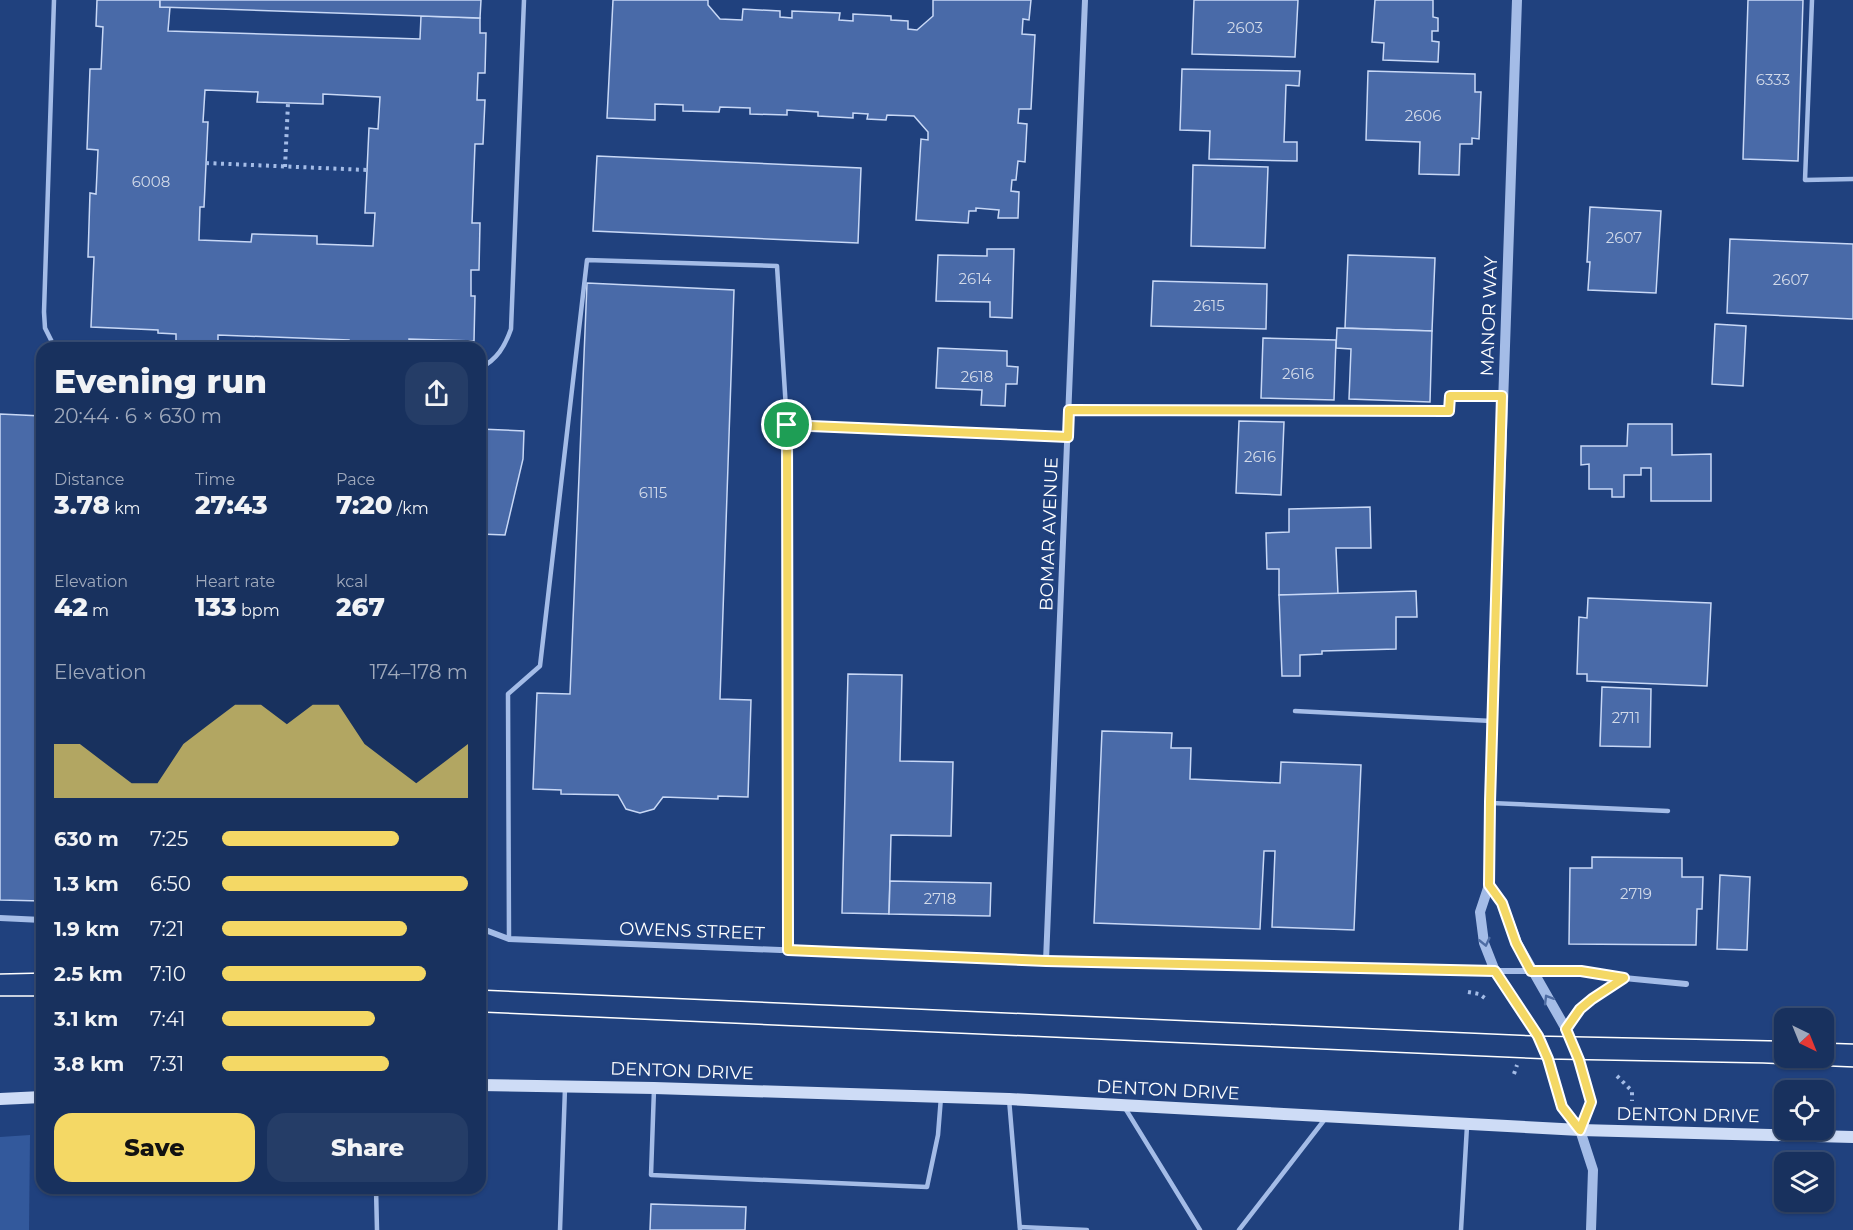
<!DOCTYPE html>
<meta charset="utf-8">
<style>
:root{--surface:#18315e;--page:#253d67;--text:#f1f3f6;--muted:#9fa9bc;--line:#364c73;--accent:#f4d865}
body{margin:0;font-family:Montserrat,sans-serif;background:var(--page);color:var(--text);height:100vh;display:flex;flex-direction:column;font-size:22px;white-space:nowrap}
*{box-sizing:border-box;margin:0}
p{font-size:20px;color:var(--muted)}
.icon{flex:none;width:33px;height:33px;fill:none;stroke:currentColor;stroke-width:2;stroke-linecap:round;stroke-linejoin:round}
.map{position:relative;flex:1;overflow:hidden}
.details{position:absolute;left:36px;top:342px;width:450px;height:852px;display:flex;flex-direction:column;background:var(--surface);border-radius:18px;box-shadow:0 2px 4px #0004,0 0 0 2px var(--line)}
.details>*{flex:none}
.needle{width:39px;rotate:137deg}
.controls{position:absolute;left:1774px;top:1008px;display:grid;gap:12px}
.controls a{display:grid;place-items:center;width:60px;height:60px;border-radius:12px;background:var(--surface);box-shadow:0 2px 4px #0004,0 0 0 2px var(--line);font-size:30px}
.pin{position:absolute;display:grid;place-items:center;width:51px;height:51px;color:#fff;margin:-26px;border:3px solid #fff;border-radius:50%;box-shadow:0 2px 6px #0007}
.round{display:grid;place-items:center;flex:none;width:63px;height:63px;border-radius:18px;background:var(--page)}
.overview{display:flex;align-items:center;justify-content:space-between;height:102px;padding:0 18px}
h1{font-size:33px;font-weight:800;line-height:45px}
.stats{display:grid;grid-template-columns:repeat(3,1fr);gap:9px;height:102px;padding:6px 18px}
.stats div{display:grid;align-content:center}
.stats b{font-size:26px;font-weight:800}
.stats small{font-size:16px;font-weight:400}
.stats p{font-size:16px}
.chart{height:168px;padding:12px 18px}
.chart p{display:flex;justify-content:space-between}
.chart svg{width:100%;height:108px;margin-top:6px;fill:var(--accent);opacity:.7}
.primary-button{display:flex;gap:12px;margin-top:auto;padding:12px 18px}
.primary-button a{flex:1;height:69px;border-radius:18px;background:var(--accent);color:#111;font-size:24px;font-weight:800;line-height:69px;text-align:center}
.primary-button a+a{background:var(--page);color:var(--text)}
ul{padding:0 18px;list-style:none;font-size:20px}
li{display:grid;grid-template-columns:96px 72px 1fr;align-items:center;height:45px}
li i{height:15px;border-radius:8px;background:var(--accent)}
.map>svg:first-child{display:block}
</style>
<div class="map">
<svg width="1853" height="1230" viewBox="0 0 1853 1230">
<rect width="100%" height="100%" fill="#20417e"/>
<polygon fill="#33599c" points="30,1135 29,1230 0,1230 0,1137"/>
<g fill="#496aa8" stroke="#c8d8f6" stroke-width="1.5" fill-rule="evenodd">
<path d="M97,0H160V7H170L168,31L420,39L421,16L480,18V33H486L485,73H478L477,100H485L483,144H475L472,223H480L479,270H471V296H475L474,341L409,339V342H391V348H349V340L218,335V344L176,342V334L158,333V330L91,327L94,257H88L90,193L96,194L98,150L87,149L90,69H101L103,27L96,26ZM205,90L258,92L257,102L323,104V94L380,97L378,129L369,128L365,213H375L373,246L317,244V236L252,234L251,242L199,240L200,207H204L208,122H203Z"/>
<polygon points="160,0 481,0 480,18 160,7"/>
<polygon points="613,0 708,0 708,5 720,19 742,20 743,9 780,11 780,17 792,18 792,11 840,13 839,20 853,21 853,14 891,16 891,20 908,21 908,29 917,30 933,16 933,0 1031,0 1029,20 1023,19 1022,34 1035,35 1031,109 1019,109 1018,123 1027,124 1025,162 1018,161 1016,180 1012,180 1011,191 1019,192 1018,218 998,218 999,210 976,208 976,211 969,211 968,223 916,220 921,139 928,140 928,132 914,116 887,115 886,120 867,119 868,114 853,113 853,118 818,116 818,112 787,110 787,115 750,114 750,108 720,107 719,112 683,111 683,105 655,104 655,120 607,118"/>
<polygon points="1194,0 1298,0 1295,57 1192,54"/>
<polygon points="1375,0 1433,0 1433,17 1438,18 1438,31 1432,31 1432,41 1439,42 1438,62 1383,60 1384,43 1372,42"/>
<polygon points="1748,0 1803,0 1798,161 1743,159"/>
<polygon points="1182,69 1300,71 1299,86 1286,85 1284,142 1297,142 1297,161 1209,159 1210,131 1180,130"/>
<polygon points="1368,71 1475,74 1475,92 1481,92 1479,139 1472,138 1472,144 1460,144 1459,175 1419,174 1420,142 1366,140"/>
<polygon points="597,156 861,168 858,243 593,231"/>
<polygon points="1193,165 1268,167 1265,248 1191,246"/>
<polygon points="1590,207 1661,211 1656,293 1588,290 1590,262 1587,262"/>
<polygon points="1730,239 1853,244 1853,319 1727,313"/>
<polygon points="987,249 1014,249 1012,318 990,317 990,302 936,301 938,255 987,256"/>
<polygon points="1348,255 1435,258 1432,331 1345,328"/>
<polygon points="1153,281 1267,284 1266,329 1151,326"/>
<polygon points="587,283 734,290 720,699 751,700 748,797 718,796 718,799 663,797 654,809 640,813 626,809 618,795 561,794 561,790 533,789 537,693 570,694"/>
<polygon points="1715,324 1746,326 1743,386 1712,384"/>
<polygon points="1337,328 1432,331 1430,402 1349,399 1351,349 1336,348"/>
<polygon points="1263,338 1336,340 1334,400 1261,398"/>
<polygon points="938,348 1007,351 1007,366 1018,367 1017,384 1006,384 1005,406 981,405 982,390 936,388"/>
<polygon points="0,414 42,416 42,901 0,900"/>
<polygon points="1239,421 1284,422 1281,495 1236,493"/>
<polygon points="1628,424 1672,424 1672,455 1711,454 1711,501 1651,501 1651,468 1641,468 1641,475 1624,475 1624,497 1612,497 1612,489 1589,489 1589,464 1581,465 1581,446 1627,446"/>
<polygon points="480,429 524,431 523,459 505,535 480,534"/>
<polygon points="1370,507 1371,548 1336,548 1338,594 1279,595 1279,569 1267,569 1266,533 1289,532 1289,509"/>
<polygon points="1416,591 1417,617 1396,617 1396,649 1322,651 1322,654 1300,655 1300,676 1282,676 1279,595"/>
<polygon points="1588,598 1711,603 1707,686 1587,681 1587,674 1577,674 1579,617 1587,618"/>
<polygon points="848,674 902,675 900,761 953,762 951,836 891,835 889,914 842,913"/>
<polygon points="1602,687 1651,689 1650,747 1600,746"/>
<polygon points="1102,731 1172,733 1171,748 1191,748 1190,779 1280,783 1281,762 1361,765 1354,930 1272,927 1275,851 1264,851 1260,929 1094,923"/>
<polygon points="1592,857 1682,858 1682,877 1703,877 1702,909 1697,909 1696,945 1569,944 1570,868 1592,868"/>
<polygon points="1720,875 1750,877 1747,950 1717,949"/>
<polygon points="890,881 991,883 990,916 889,914"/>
<polygon points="651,1204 746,1207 745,1230 650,1230"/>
</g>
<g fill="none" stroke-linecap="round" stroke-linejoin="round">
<g stroke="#a4bce7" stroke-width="4" stroke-dasharray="3 4.5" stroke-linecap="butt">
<polyline points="206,163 367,170"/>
<polyline points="285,167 288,103"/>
<polyline points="1468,992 1479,994 1486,999"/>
<polyline points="1514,1074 1517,1065"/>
<polyline points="1617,1076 1632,1091 1632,1101"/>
</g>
<g stroke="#a4bce7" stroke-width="4.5">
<polyline points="54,0 44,312 45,328 55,348"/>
<polyline points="1812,0 1805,180 1853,179"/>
<path d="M480,368C497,360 505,346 511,329L524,0"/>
<polyline points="1069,410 1449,411 1450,396 1502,396"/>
<polyline points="1295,711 1492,721"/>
<polyline points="1491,803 1668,811"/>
<polyline points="509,939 508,694 540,666 587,260 777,266 787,425"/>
<polyline points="788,950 787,425 1067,437"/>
<polyline points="654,1089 651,1175 927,1187 938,1135 941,1097"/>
<polyline points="1009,1099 1020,1230"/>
<polyline points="1125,1108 1200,1230"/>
<polyline points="376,1188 377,1230"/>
<polyline points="1020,1227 1087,1230"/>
<polyline points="560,1230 565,1088"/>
<polyline points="1239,1230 1325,1119"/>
<polyline points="1461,1230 1467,1126"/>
</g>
<g stroke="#a4bce7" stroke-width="6">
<polyline points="0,918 42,920"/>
<polyline points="480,928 509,939 1046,961 1495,971 1581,971 1624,978 1686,984"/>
<polyline points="1046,961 1085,0"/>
<polyline points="1566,1029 1580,1009 1592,999 1624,979"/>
</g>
<g stroke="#a4bce7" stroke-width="10">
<polyline points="1517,0 1492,721 1489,885 1480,912 1484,943 1495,971 1538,1036 1548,1059 1562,1107 1580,1130 1593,1170 1591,1230"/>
<polyline points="1489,885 1502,903 1517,943 1566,1029 1579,1060 1591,1102 1580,1130"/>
</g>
<g stroke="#cedcf6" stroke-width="12">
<polyline points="480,1085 654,1088 1009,1099 1580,1130 1853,1137"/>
<polyline points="0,1099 42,1097"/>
</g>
<g stroke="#fff" stroke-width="1.5">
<polyline points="0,974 42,973"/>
<polyline points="480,990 1538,1036 1785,1041"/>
<polyline points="0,996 42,996"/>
<polyline points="480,1012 1548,1059 1763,1063 1853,1067"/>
<polyline points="1824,1043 1853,1044"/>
</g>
</g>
<defs><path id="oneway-chevron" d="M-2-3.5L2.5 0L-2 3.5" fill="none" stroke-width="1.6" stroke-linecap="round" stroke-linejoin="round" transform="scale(1.5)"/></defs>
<g stroke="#4e6ca3">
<use href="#oneway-chevron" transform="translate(1485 942) rotate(77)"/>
<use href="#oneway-chevron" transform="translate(1548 999) rotate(-121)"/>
</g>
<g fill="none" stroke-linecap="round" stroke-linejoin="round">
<defs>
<polygon id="route" points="1450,396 1502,396 1490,802 1489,885 1502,903 1516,943 1531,971 1581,971 1624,978 1592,999 1580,1009 1566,1029 1579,1060 1591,1102 1580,1130 1562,1107 1548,1059 1538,1036 1495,971 1046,961 788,950 787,425 1068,437 1069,410 1449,411"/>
</defs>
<use href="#route" stroke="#fff" stroke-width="12"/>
<use href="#route" stroke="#f4d865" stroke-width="8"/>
</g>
<g text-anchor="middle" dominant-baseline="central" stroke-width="5" stroke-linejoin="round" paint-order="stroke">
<g font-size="15" fill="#d2dae9">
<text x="1245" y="27">2603</text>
<text x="1773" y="79">6333</text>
<text x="1423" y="115">2606</text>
<text x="151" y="181">6008</text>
<text x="1624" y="237">2607</text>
<text x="975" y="278">2614</text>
<text x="1791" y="279">2607</text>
<text x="1209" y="305">2615</text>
<text x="1298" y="373">2616</text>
<text x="977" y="376">2618</text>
<text x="1260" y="456">2616</text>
<text x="653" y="492">6115</text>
<text x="1626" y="717">2711</text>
<text x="1636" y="893">2719</text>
<text x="940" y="898">2718</text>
</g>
<g font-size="18" fill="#fff" stroke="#20417e">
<text transform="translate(1489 316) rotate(-88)">MANOR WAY</text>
<text transform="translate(1049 534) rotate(-88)">BOMAR AVENUE</text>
<text transform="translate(692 931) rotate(2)">OWENS STREET</text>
<text transform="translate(682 1071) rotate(2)">DENTON DRIVE</text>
<text transform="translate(1168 1090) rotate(3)">DENTON DRIVE</text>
<text transform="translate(1688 1115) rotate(1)">DENTON DRIVE</text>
</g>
</g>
</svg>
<div class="controls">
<a><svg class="needle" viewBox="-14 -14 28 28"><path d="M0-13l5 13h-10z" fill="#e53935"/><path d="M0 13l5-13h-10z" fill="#9fa9bc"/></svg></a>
<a><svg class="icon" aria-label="locate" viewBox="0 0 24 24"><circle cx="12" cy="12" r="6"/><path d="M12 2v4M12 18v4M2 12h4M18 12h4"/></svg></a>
<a><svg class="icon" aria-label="layers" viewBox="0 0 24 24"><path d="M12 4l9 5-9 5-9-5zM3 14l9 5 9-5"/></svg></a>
</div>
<div class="pin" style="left:787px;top:425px;background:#1e9e55"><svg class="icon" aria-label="arrive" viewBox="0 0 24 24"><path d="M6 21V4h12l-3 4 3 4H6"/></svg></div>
<section class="details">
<div class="overview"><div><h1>Evening run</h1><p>20:44 · 6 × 630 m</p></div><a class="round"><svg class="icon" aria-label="share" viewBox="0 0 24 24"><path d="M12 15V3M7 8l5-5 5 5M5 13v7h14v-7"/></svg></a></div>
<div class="stats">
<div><p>Distance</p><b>3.78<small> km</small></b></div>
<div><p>Time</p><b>27:43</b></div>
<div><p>Pace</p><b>7:20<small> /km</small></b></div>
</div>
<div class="stats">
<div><p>Elevation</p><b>42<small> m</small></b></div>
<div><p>Heart rate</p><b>133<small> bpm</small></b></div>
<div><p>kcal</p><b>267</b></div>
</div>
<div class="chart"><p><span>Elevation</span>174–178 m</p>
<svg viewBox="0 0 160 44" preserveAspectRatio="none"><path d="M0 44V22L10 22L20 30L30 38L40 38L50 22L60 14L70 6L80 6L90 14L100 6L110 6L120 22L130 30L140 38L150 30L160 22V44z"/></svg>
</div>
<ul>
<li><b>630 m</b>7:25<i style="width:72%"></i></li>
<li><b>1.3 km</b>6:50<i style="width:100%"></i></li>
<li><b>1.9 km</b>7:21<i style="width:75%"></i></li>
<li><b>2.5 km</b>7:10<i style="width:83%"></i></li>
<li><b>3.1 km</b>7:41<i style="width:62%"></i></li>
<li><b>3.8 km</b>7:31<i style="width:68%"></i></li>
</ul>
<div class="primary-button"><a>Save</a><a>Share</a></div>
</section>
</div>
